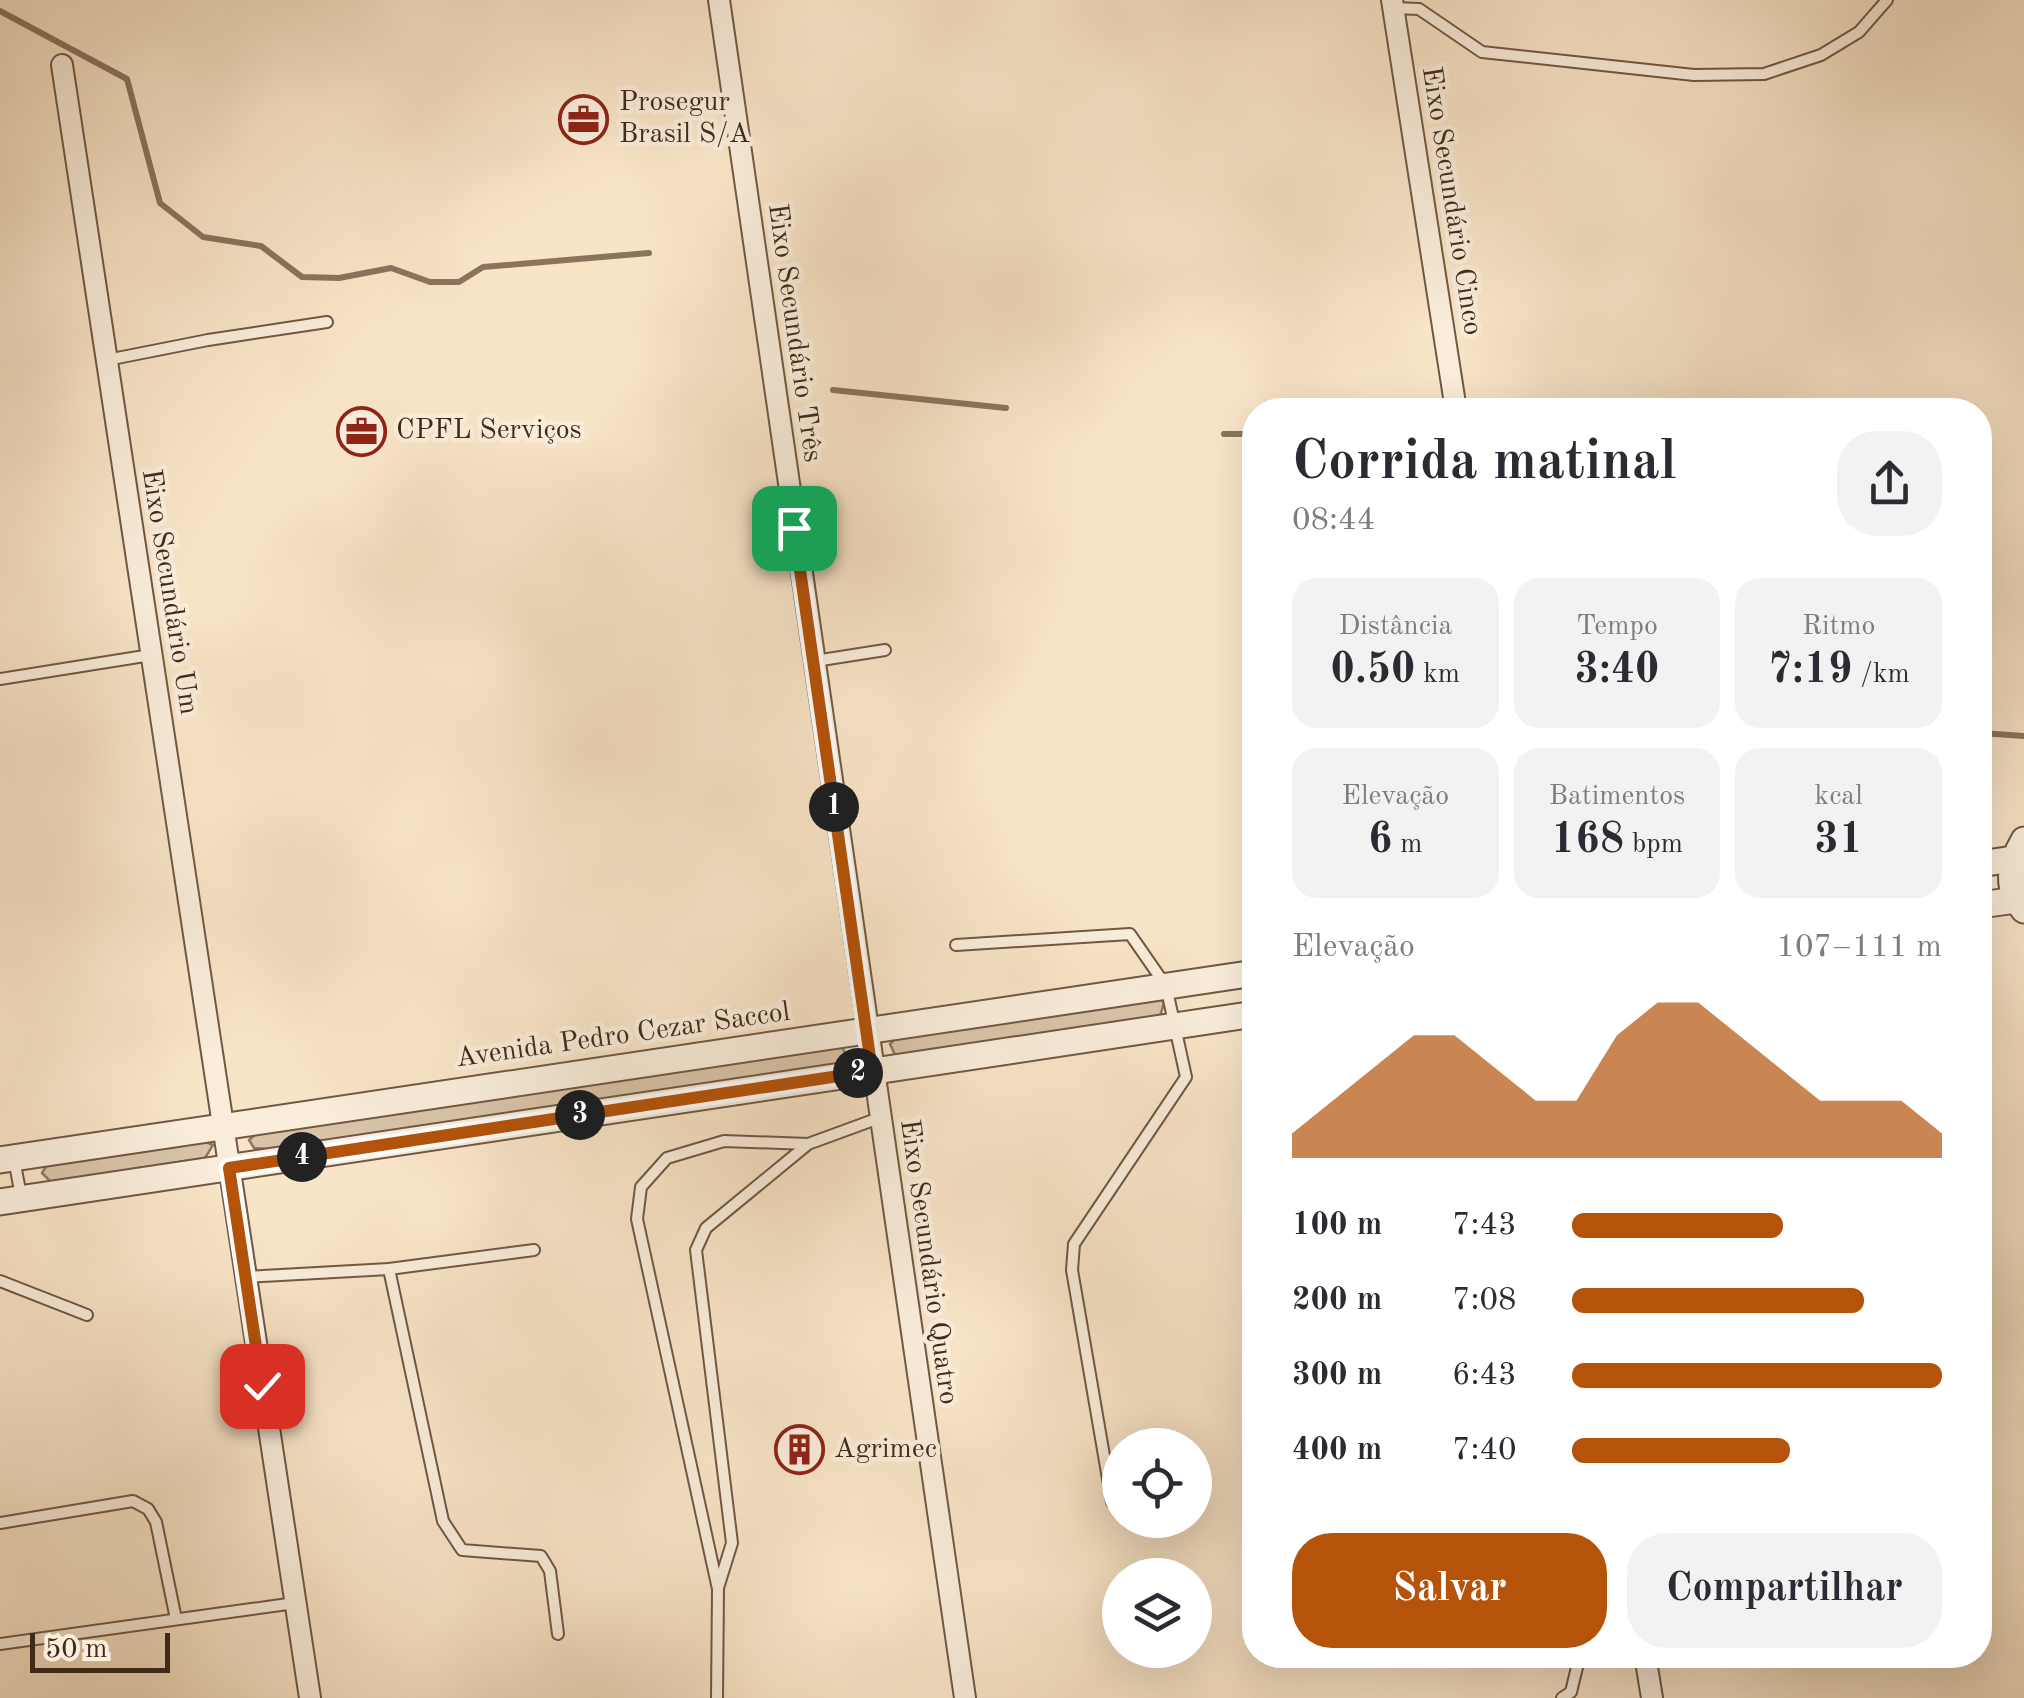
<!DOCTYPE html>
<html lang="pt">
<meta charset="utf-8">
<style>
:root{--surface:#fff;--page:#f2f2f3;--text:#2b2b33;--muted:#7c7c81;--accent:#b45309}
body{margin:0;font-family:"Old Standard TT",serif;background:var(--page);color:var(--text);height:100vh;display:flex;flex-direction:column;font-size:38px;white-space:nowrap}
*{box-sizing:border-box;margin:0}
p{font-size:32px;color:var(--muted)}
.icon{flex:none;width:55px;height:55px;fill:none;stroke:currentColor;stroke-width:2;stroke-linecap:round;stroke-linejoin:round}
.map{position:relative;flex:1;overflow:hidden}
.panel{position:absolute;left:1242px;top:398px;width:750px;height:1270px;display:flex;flex-direction:column;background:var(--surface);border-radius:40px;box-shadow:0 10px 40px #0002}
.panel>*{flex:none}
.fabs{position:absolute;left:1102px;top:1428px;display:grid;gap:20px}
.fabs a{display:grid;place-items:center;width:110px;height:110px;border-radius:50%;background:var(--surface);box-shadow:0 10px 40px #0002;font-size:50px}
.scale{position:absolute;left:30px;bottom:25px;width:140px;box-sizing:border-box;padding-left:10px;border:5px solid #422a19;border-top:0;font-size:28px;line-height:35px;white-space:nowrap;color:#422a19;-webkit-text-stroke:8px #faeddb;paint-order:stroke}
.pin{position:absolute;display:grid;place-items:center;width:85px;height:85px;color:#fff;margin:-42px;border-radius:20px;box-shadow:0 5px 15px #0006}
.km{position:absolute;width:50px;height:50px;margin:-25px;border-radius:50%;background:#222;color:#fff;font-size:28px;line-height:50px;text-align:center}
.round{display:grid;place-items:center;flex:none;width:105px;height:105px;border-radius:40px;background:var(--page)}
.head{display:flex;align-items:center;justify-content:space-between;height:170px;padding:0 50px}
h1{font-size:55px;font-weight:700;line-height:75px}
.stats{display:grid;grid-template-columns:repeat(3,1fr);gap:15px;height:170px;padding:10px 50px}
.stats div{display:grid;align-content:center;border-radius:25px;background:var(--page);text-align:center}
.stats b{font-size:42px;font-weight:700}
.stats small{font-size:28px;font-weight:400}
.stats p{font-size:28px}
.chart{height:280px;padding:20px 50px}
.chart p{display:flex;justify-content:space-between}
.chart svg{width:100%;height:180px;margin-top:10px;fill:var(--accent);opacity:.7}
.button{display:flex;gap:20px;margin-top:auto;padding:20px 50px}
.button a{flex:1;height:115px;border-radius:40px;background:var(--accent);color:#fff;font-size:40px;font-weight:700;line-height:115px;text-align:center}
.button a+a{background:var(--page);color:var(--text)}
ul{padding:0 50px;list-style:none;font-size:32px}
li{display:grid;grid-template-columns:160px 120px 1fr;align-items:center;height:75px}
li i{height:25px;border-radius:12px;background:var(--accent)}
.map>svg:first-child{display:block}
</style>
<div class="map">
<svg width="2024" height="1698" viewBox="0 0 2024 1698">
<rect width="100%" height="100%" fill="#f8e4c7"/>
<filter id="stains"><feTurbulence type="fractalNoise" baseFrequency=".002" numOctaves="4"/><feColorMatrix values="0 0 0 0 .2 0 0 0 0 .09 0 0 0 0 .02 0 0 0 .5 -.17"/></filter>
<radialGradient id="worn" r=".72"><stop offset=".6" stop-color="#630" stop-opacity="0"/><stop offset="1" stop-color="#630" stop-opacity=".3"/></radialGradient>
<g fill="#d9c4a9" stroke="#8e7761" stroke-width="2.5">
<polygon points="1158,995 1164,1003 1160,1016 896,1057 890,1044 896,1038"/>
<polygon points="842,1047 847,1056 843,1066 268,1149 254,1148 249,1140 258,1132"/>
<polygon points="200,1140 213,1145 205,1158 51,1182 42,1173 49,1162"/>
</g>
<g fill="none" stroke-linecap="round" stroke-linejoin="round">
<g stroke="#8a745e" stroke-width="6">
<polyline points="0,11 127,79 160,203 203,237 261,246 302,277 339,278 391,268 430,282 459,282 483,267 649,253"/>
<polyline points="833,390 1006,408"/>
<polyline points="1224,434 1255,434"/>
<polyline points="1980,733 2024,736"/>
</g>
<defs>
<g id="service">
<polyline points="1393,8 1419,9 1482,52 1694,75 1764,74 1821,55 1859,32 1887,0"/>
<polyline points="107,360 208,340 327,322"/>
<polyline points="815,661 885,650"/>
<polyline points="0,679 151,655"/>
<polyline points="956,945 1130,934 1166,986 1186,1077 1074,1244 1072,1270 1112,1502"/>
<polyline points="14,1159 21,1196"/>
<polyline points="389,1269 443,1521 462,1550 541,1556 550,1571 558,1634"/>
<polyline points="247,1277 389,1269 534,1250"/>
<polyline points="0,1281 87,1315"/>
<polyline points="0,1523 133,1501 148,1509 156,1522 176,1619"/>
<polyline points="718,1588 732,1543 696,1250 706,1228 807,1145"/>
<polyline points="0,1644 295,1603"/>
<polyline points="717,1698 718,1589 637,1219 641,1187 667,1158 724,1141 808,1144 879,1118"/>
<polyline points="1562,1698 1571,1692 1580,1655"/>
</g>
<g id="minor">
<polyline points="719,0 965,1698"/>
<polyline points="1392,0 1456,410"/>
<polyline points="62,65 310,1698"/>
<polyline points="1645,1655 1652,1698"/>
</g>
<g id="tertiary">
<path d="M2024,840C2010,864 2005,887 2024,910"/>
<polyline points="1980,864 2013,859"/>
<polyline points="1980,905 2016,900"/>
<polyline points="0,1160 1255,973"/>
<polyline points="0,1202 1255,1014"/>
</g>
</defs>
<use href="#service" stroke="#705844" stroke-width="14"/>
<use href="#minor" stroke="#705844" stroke-width="24"/>
<use href="#tertiary" stroke="#705844" stroke-width="29"/>
<use href="#service" stroke="#faeddb" stroke-width="10"/>
<use href="#minor" stroke="#faeddb" stroke-width="20"/>
<use href="#tertiary" stroke="#faeddb" stroke-width="25"/>
</g>
<g fill="none" stroke-linecap="round" stroke-linejoin="round">
<defs>
<polyline id="route" points="262,1386 229,1168 872,1071 794,528"/>
</defs>
<use href="#route" stroke="#fff" stroke-width="20"/>
<use href="#route" stroke="#b45309" stroke-width="12"/>
</g>
<defs>
<symbol id="office-ring" viewBox="-11 -11 22 22"><circle r="9.5" fill="#faeddb" stroke="#8f2418" stroke-width="1.5"/><path d="M-6-3h4V-5.5h4V-3h4V5H-6ZM-1-4.5V-3h2v-1.5ZM-6 0V1H6V0Z" fill="#8f2418"/></symbol>
<symbol id="building-ring" viewBox="-11 -11 22 22"><circle r="9.5" fill="#faeddb" stroke="#8f2418" stroke-width="1.5"/><path d="M-4-6H4V6H1V3H-1V6H-4ZM-2.5-4.3h1.7v1.8h-1.7ZM.8-4.3h1.7v1.8H.8ZM-2.5-1h1.7V.8h-1.7ZM.8-1h1.7V.8H.8Z" fill="#8f2418"/></symbol>
</defs>
<g fill-rule="evenodd">
<use href="#office-ring" x="556" y="92" width="55" height="55"/>
<use href="#office-ring" x="334" y="404" width="55" height="55"/>
<use href="#building-ring" x="772" y="1422" width="55" height="55"/>
</g>
<g text-anchor="middle" dominant-baseline="central" stroke-width="9" stroke-linejoin="round" paint-order="stroke">
<g font-size="28" fill="#422a19" stroke="#faeddb" text-anchor="start">
<text x="619" y="103">Prosegur<tspan x="619" dy="32">Brasil S/A</tspan></text>
<text x="396" y="431">CPFL Serviços</text>
<text x="834" y="1450">Agrimec</text>
</g>
<g font-size="28" fill="#422a19" stroke="#faeddb">
<text transform="translate(1451 201) rotate(81)">Eixo Secundário Cinco</text>
<text transform="translate(794 333) rotate(82)">Eixo Secundário Três</text>
<text transform="translate(169 592) rotate(81)">Eixo Secundário Um</text>
<text transform="translate(623 1036) rotate(-8)">Avenida Pedro Cezar Saccol</text>
<text transform="translate(928 1262) rotate(82)">Eixo Secundário Quatro</text>
</g>
</g>
<rect width="100%" height="100%" filter="url(#stains)"/>
<rect width="100%" height="100%" fill="url(#worn)"/>
</svg>
<div class="fabs">
<a><svg class="icon" aria-label="locate" viewBox="0 0 24 24"><circle cx="12" cy="12" r="6"/><path d="M12 2v4M12 18v4M2 12h4M18 12h4"/></svg></a>
<a><svg class="icon" aria-label="layers" viewBox="0 0 24 24"><path d="M12 4l9 5-9 5-9-5zM3 14l9 5 9-5"/></svg></a>
</div>
<div class="scale">50 m</div>
<div class="pin" style="left:794px;top:528px;background:#1e9e55"><svg class="icon" aria-label="arrive" viewBox="0 0 24 24"><path d="M6 21V4h12l-3 4 3 4H6"/></svg></div>
<div class="pin" style="left:262px;top:1386px;background:#d93025"><svg class="icon" aria-label="check" viewBox="0 0 24 24"><path d="M5 12l5 5 9-10"/></svg></div>
<b class="km" style="left:834px;top:807px">1</b>
<b class="km" style="left:858px;top:1073px">2</b>
<b class="km" style="left:580px;top:1115px">3</b>
<b class="km" style="left:302px;top:1157px">4</b>
<section class="panel">
<div class="head"><div><h1>Corrida matinal</h1><p>08:44</p></div><a class="round"><svg class="icon" aria-label="share" viewBox="0 0 24 24"><path d="M12 15V3M7 8l5-5 5 5M5 13v7h14v-7"/></svg></a></div>
<div class="stats">
<div><p>Distância</p><b>0.50<small> km</small></b></div>
<div><p>Tempo</p><b>3:40</b></div>
<div><p>Ritmo</p><b>7:19<small> /km</small></b></div>
</div>
<div class="stats">
<div><p>Elevação</p><b>6<small> m</small></b></div>
<div><p>Batimentos</p><b>168<small> bpm</small></b></div>
<div><p>kcal</p><b>31</b></div>
</div>
<div class="chart"><p><span>Elevação</span>107–111 m</p>
<svg viewBox="0 0 160 44" preserveAspectRatio="none"><path d="M0 44V38L10 30L20 22L30 14L40 14L50 22L60 30L70 30L80 14L90 6L100 6L110 14L120 22L130 30L140 30L150 30L160 38V44z"/></svg>
</div>
<ul>
<li><b>100 m</b>7:43<i style="width:57%"></i></li>
<li><b>200 m</b>7:08<i style="width:79%"></i></li>
<li><b>300 m</b>6:43<i style="width:100%"></i></li>
<li><b>400 m</b>7:40<i style="width:59%"></i></li>
</ul>
<div class="button"><a>Salvar</a><a>Compartilhar</a></div>
</section>
</div>
